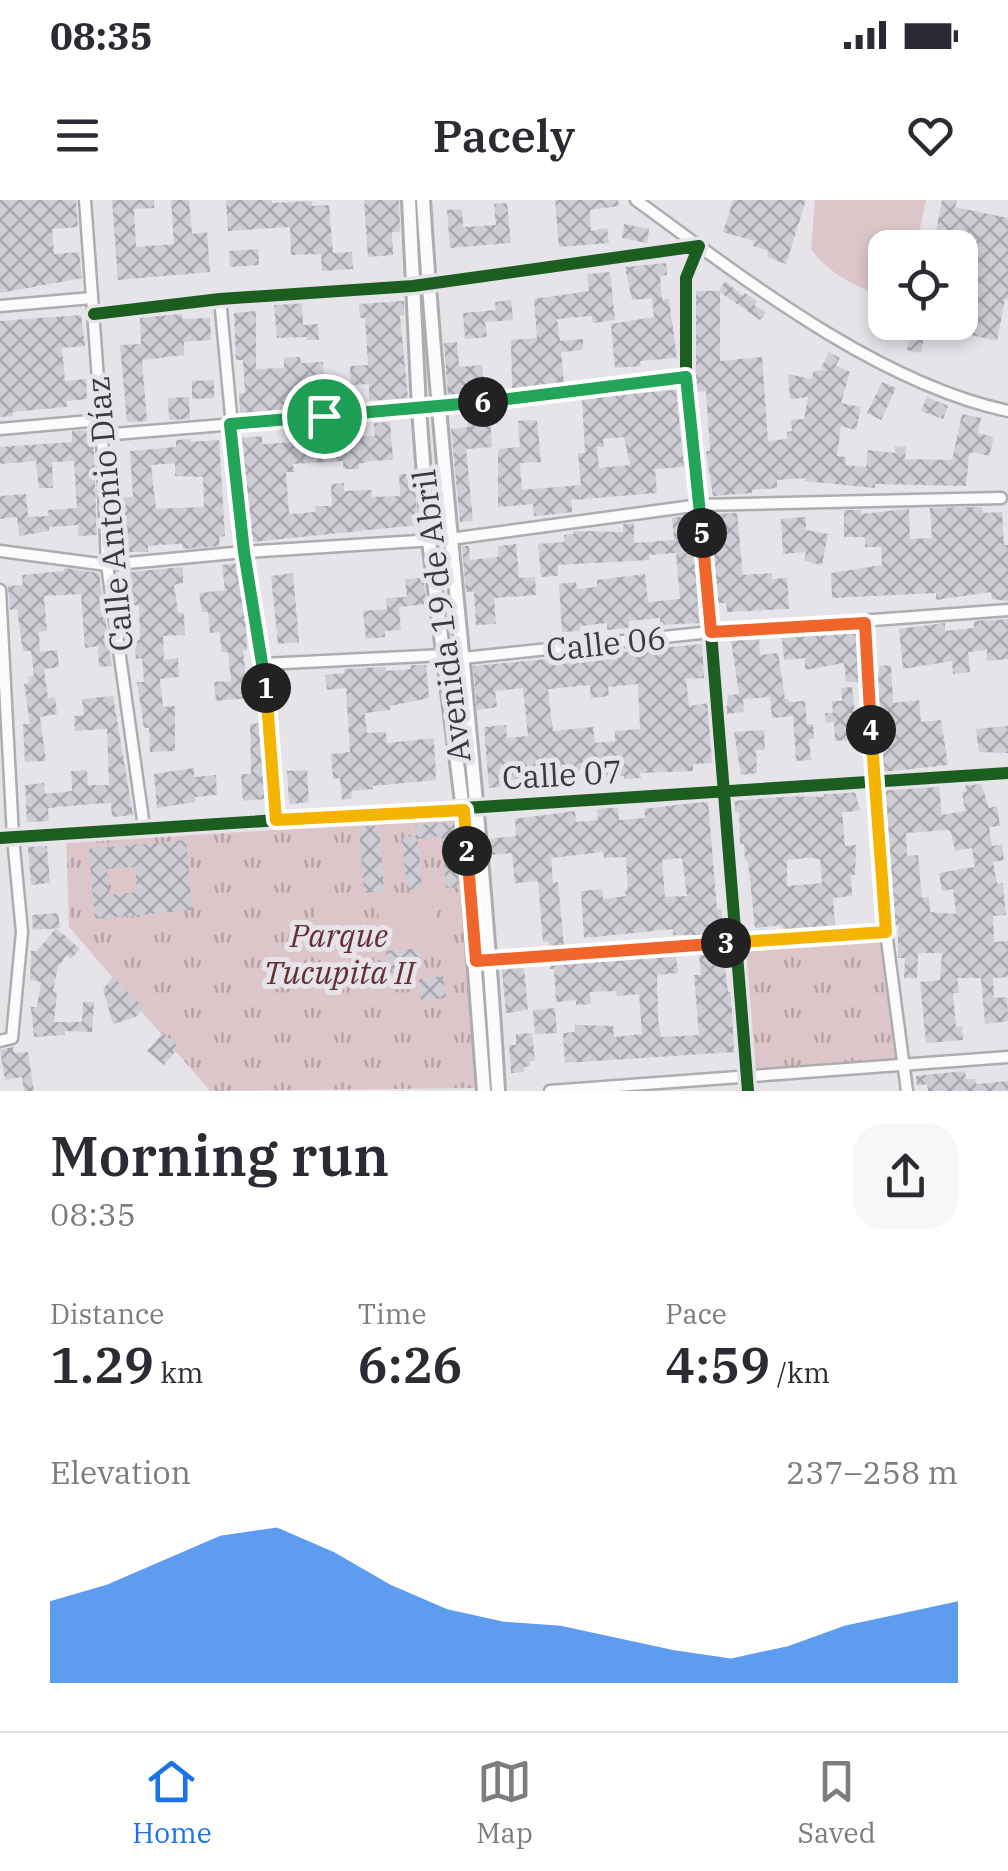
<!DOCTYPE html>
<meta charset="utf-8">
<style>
:root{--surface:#fff;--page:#f7f7f7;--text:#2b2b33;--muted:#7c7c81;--line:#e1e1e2;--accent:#1a73e8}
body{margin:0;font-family:"IBM Plex Serif",serif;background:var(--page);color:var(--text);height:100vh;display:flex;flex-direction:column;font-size:38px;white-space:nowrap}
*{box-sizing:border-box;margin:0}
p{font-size:32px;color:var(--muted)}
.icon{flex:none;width:55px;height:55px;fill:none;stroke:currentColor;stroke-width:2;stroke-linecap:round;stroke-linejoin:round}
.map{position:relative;height:891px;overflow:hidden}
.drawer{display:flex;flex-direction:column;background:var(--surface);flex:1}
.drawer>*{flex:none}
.controls{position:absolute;left:868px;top:30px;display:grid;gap:20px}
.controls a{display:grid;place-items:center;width:110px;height:110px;border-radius:20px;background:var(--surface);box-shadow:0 5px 15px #0003;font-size:50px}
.pin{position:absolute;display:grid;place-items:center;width:85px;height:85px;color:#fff;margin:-42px;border:5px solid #fff;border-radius:50%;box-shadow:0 2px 10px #0007}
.km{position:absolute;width:50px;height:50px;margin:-25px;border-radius:50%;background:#222;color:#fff;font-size:28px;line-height:50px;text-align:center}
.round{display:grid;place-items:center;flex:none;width:105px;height:105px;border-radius:30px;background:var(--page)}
.overview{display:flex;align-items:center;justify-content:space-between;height:170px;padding:0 50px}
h1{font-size:55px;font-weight:600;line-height:75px}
.figures{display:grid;grid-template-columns:repeat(3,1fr);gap:15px;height:170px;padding:10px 50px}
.figures div{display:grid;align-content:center}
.figures b{font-size:50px;font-weight:600}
.figures small{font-size:28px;font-weight:400}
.figures p{font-size:28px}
.chart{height:280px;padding:20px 50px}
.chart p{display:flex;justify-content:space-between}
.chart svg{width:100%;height:180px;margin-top:10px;fill:var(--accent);opacity:.7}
.status{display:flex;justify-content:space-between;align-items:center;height:70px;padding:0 50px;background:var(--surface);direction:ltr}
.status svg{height:28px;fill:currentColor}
header{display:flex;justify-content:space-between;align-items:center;height:130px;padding:0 50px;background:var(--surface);font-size:45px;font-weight:600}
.tab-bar{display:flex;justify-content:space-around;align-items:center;height:140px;border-top:2px solid var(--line);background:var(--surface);font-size:28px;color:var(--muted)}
.tab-bar a{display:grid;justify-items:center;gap:5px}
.tab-bar .on{color:var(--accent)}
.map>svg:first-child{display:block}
</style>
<div class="status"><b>08:35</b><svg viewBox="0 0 49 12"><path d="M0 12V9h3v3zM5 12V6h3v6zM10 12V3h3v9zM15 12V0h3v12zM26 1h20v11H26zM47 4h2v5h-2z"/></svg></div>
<header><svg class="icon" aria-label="menu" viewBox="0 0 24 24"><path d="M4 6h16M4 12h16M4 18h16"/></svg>Pacely<svg class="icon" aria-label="heart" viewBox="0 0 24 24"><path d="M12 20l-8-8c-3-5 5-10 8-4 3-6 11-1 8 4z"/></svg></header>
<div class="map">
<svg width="1008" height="891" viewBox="0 0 1008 891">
<defs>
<pattern id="park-tufts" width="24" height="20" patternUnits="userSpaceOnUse" patternTransform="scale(2.5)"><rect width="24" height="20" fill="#dcc6ca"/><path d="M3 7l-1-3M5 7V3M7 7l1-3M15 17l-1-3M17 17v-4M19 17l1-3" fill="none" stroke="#b4a2a5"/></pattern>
<pattern id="building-cross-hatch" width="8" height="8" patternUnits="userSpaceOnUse" patternTransform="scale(2.5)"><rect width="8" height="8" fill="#cecdd5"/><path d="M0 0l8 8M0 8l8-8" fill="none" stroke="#a8a7ae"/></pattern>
</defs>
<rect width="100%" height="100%" fill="#e7e4e9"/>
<g fill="url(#park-tufts)">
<polygon points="478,607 479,888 210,891 69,727 66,633"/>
<polygon points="886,732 905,864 746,877 735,743"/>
</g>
<g fill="#dcc6ca">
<path d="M815,0H926L916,47L885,48V97C856,87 829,74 811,49Z"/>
<polygon points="377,708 436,708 440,744 384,746"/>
<polygon points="318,709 369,724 360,758 309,742"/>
</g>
<g fill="url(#building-cross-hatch)" fill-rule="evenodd">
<polygon points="0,0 76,0 78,27 52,29 54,54 79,52 82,78 0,93"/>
<polygon points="112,0 154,0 154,8 134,9 136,47 174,44 171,0 189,0 192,34 207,32 210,72 118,80"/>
<polygon points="226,0 272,0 272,3 312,1 312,6 329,5 333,53 352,52 353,69 322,71 321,54 291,55 290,27 228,31"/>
<polygon points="364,0 399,0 400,32 392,32 393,55 368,57"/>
<polygon points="555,0 618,0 619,6 590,10 591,31 607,28 609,43 559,47"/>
<polygon points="733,0 806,0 786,64 767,57 769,51 753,46 754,41 723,32"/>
<polygon points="942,0 957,0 955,7 1008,18 1008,100 1005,99 997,141 937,127 937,122 960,122 960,65 963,48 933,48"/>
<polygon points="507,3 511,43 450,48 447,10 462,9 463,27 496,25 494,4"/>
<polygon points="624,24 649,29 647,43 622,38"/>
<polygon points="258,49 259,65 230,67 229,51"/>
<polygon points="666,63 667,75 660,76 662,100 669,99 677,158 640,161 641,166 615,168 611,124 654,117 652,98 632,100 625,67"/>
<polygon points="610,72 615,120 593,123 592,116 557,119 560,141 583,139 583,150 561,152 564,183 512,189 511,140 537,138 534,99 589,91 587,74"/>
<polygon points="725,81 743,96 745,93 757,101 754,105 766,112 760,120 720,92 720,161 762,157 768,241 787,239 787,232 792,231 791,220 804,219 808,197 790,199 788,174 811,179 814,171 826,170 821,168 829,152 840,158 836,165 850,172 841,203 861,207 856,230 841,226 837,256 846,257 845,265 866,267 868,250 895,253 895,246 906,247 905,259 952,260 962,214 981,218 978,233 994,237 989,256 973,252 969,255 966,286 875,284 875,288 805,281 806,278 777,280 777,288 752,290 752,293 713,296 706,251 710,251 706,191 696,192 696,91 719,91"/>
<polygon points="511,100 513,120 485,122 487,137 465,139 463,113 496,110 495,102"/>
<polygon points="404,101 404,115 400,116 408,198 369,201 369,184 351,185 350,166 368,165 365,118 360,118 359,104"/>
<polygon points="302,103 303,125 318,124 319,140 307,140 307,137 277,138 274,105"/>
<polygon points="256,111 256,169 284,168 284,158 300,157 301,163 323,162 325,189 300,190 301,204 282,205 282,211 240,214 239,193 245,193 243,160 236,160 234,113"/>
<polygon points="182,114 182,119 210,118 211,140 184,142 184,155 142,160 147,221 127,222 120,145 141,144 140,117"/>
<polygon points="81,115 85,146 62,148 65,181 86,179 87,199 67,201 67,207 12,212 13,216 0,217 0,121"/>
<polygon points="913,122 927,122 921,153 907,150"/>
<polygon points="457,142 459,167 482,165 484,188 461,190 461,194 448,195 444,143"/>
<polygon points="214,180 214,198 192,199 192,181"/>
<polygon points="882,182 896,188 881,220 867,213"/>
<path d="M676,190L684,267L655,269L657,293L571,300L572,312L547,315L534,316L533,304L498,307V249L520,247L518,221L537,220L541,262L520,263L522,290L581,285L578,253H585L582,198ZM624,237L630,265L599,268L597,247H604L603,239Z"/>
<polygon points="189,197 190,219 169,220 168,198"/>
<polygon points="927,197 948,206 943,219 921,211"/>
<polygon points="490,218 492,247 466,249 473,321 460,322 451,229 468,227 467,220"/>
<polygon points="390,222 393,260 372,261 359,264 359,269 343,269 343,261 293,264 294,272 286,272 289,314 316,312 315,306 332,306 331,284 344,283 344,291 371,290 372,297 400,296 399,274 414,274 418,325 252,342 242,238 262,236 262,244 297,242 297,239 375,236 374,223"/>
<polygon points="93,230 97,335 78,336 78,325 49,327 49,331 19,336 17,317 0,319 0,296 26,294 28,317 49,316 48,310 77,308 74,261 52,262 53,288 39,288 36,261 0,264 0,247 72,242 72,231"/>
<path d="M191,239V242L219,240L225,336L219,337L220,346L183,349L182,344L158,345L148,346V352H115L113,297H133L130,251L176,247V240ZM175,263V276L203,277L204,307L156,309L151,265Z"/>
<polygon points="982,307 983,313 1002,312 1004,345 1008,345 1008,401 992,399 991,392 936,400 936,393 832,398 831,373 882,365 881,347 865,347 865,337 844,337 844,310 861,310 861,314 909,309 910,339 932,338 930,308"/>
<polygon points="737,313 743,375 772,373 772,379 787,378 789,409 727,412 726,403 718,403 710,314"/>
<polygon points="685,316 688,349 694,349 699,423 660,425 660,418 629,421 629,428 607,430 607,423 580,426 580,431 562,432 559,384 576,382 577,389 597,387 597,380 645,374 648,402 680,399 676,353 649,355 649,360 558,365 558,376 541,377 538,344 564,342 564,335 574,334 573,331 623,332 623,324 634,323 634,343 674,340 672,318"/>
<polygon points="806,317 806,330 828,334 822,365 804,361 806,352 783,354 781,319"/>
<polygon points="516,344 519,378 535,377 536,395 494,398 496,424 476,425 474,391 466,392 462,346 469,346 470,360 498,357 498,346"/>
<polygon points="237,363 249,429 246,429 247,450 243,450 246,479 256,478 258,497 216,501 214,482 231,481 228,452 221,452 220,432 210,433 208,412 202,412 199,393 225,390 222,365"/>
<polygon points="183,367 183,383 174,385 178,413 184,413 185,435 163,436 164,460 178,458 179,477 160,479 163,507 175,506 175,551 150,552 149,528 144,528 137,482 144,482 142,458 136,459 134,441 140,440 139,405 133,405 130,372"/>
<polygon points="64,368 99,373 112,466 99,467 98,446 85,448 81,394 44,396 47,431 39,432 40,452 57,450 59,467 44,469 48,498 55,497 57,514 40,517 46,561 25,562 23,524 30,524 24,484 29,483 28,477 34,476 31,451 23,451 17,409 10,410 8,386 23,385 22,375 64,371"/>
<polygon points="293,373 299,442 278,444 271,376"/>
<polygon points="423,378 427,404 399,407 401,430 385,431 385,437 366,439 363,411 387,409 386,398 407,397 405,379"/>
<polygon points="1008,419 1008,459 987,461 987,450 968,452 970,472 953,474 952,461 903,469 899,429 945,423 945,431 974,428 974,421"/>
<polygon points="857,430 859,482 846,482 844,463 805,470 805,458 784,460 782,438"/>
<polygon points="759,439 760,455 778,453 785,499 789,499 789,502 805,501 807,524 813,524 814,539 809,539 811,560 796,561 793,516 772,518 770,497 743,499 744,512 726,514 728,495 739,494 731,440"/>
<path d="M702,444L704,478L686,479L689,506L708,503L713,563L693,564V571L640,573L641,578L624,579V576L602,578L601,568L572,571L573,582L556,583L555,576L510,580L511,586L489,588L484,527L506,525L507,538L528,536L523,488L495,491L497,507L477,510L473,466ZM638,484L640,529L615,531V541L595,543L593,527L553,531L548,489L590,485L591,498L609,496L608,487Z"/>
<polygon points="410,465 426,465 429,498 390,506 390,510 365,513 367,533 386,532 387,543 434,538 436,580 372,586 373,589 351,591 352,599 342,600 340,578 333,579 331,554 350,552 346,488 327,490 325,475 344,473 344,469 386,467 386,471 411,469"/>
<polygon points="891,465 893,503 919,500 921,522 941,520 948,565 884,572 878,482 879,466"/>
<polygon points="852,487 856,524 863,524 864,539 835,541 834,522 826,523 825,513 833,513 832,501 842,501 841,488"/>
<polygon points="113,496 133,615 112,617 111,603 92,604 48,608 49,621 27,622 25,585 44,583 45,594 72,591 71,571 87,570 88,585 109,585 107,529 75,531 74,516 84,515 82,499"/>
<polygon points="259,523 266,599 243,601 241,574 251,574 250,524"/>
<polygon points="1008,526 1008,553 979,552 976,529"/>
<polygon points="764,530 765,550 756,550 757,573 741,575 734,532"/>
<polygon points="194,568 194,577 216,575 217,595 195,597 195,602 157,608 154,574"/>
<polygon points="307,570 309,602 289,604 287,571"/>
<path d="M981,583L989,608L997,606L1000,626L989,627L992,646L1002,644L1004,660L993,662L997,684L1003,683L1006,715L993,716L994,742L1008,741V777L993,778L994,798L1007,797L1008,821L985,824L981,778H957L959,793H953L956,827L962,826L963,840L926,843L920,782L940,780L942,753H918L917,778H904L905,758H898V725H894L885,590L939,586L942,615L965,611L962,592L966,591L965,585ZM948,630L951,632L955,651L972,648L975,667L939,673L942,691L953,689L956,714L930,712L929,697L922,698L918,655L907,656L906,633Z"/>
<path d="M855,592L860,611L842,612L845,646L856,645L855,675H851L852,696L833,698L835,725L783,730L782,725L755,728L748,661H745L744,644H740L739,612H735L734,601L788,596L824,597L823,594ZM805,658L820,659L822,683L787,686V660Z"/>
<path d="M708,601L717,709H722L721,735H673V729L584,738L581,691L602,689L603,699L626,696L625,690H628L626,657L604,658L603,652L551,658L553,683L558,682L564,746L549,747L548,741L543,742L538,681L515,683L512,653L491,655L489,639L516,636L515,619L575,611L576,622L598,620L597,608L618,607L619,620L645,618L644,609ZM682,658L687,696L665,697L662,660Z"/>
<polygon points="454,622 459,687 446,688 442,636 418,639 422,689 407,690 402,637 416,636 415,625"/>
<polygon points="379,626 384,691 364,693 359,627"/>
<path d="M186,640L192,710L95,719L89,649ZM135,666L137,692L109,695L107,669Z"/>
<polygon points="47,646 50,683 31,685 28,647"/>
<polygon points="58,713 60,728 33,730 32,715"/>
<polygon points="56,728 80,749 71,759 67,755 58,767 53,792 57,792 54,822 82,822 83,802 94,802 92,832 65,831 65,835 34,837 31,807 37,807 41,782 30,780 31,751 37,751"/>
<polygon points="406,749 420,749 421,771 374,773 373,763 387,762 386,751"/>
<polygon points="723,752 728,792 731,792 734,852 565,863 563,833 575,832 575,825 613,826 614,837 642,834 639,794 617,796 616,791 590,792 591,804 576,805 576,800 556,802 554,769 550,769 550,765 676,756 678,773 657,775 658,819 661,837 699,835 694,775 701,775 699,754"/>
<polygon points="524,767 528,810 506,813 502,770"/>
<polygon points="443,776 446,798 421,801 419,779"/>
<polygon points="113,777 144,808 136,817 113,824 103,789"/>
<polygon points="555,808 557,833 535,834 533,810"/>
<polygon points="163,833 179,847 164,865 147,851"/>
<polygon points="532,833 535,861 530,861 530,866 524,867 524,872 511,873 509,845 516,845 516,834"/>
<polygon points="13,847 14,853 28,852 34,891 24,891 22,877 5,880 0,850"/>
<polygon points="965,871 966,879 975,879 976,884 1008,881 1008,891 928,891 927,884 917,886 916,876"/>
</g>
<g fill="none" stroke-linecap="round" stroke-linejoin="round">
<defs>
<g id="minor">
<polyline points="85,0 102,235 107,365 144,627"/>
<path d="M636,0C743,78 877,183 1008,211"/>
<polyline points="220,99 244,352 264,464 276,620"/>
<polyline points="0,106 92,98"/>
<polyline points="94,114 220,99 413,86 699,46 686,78 686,177 711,432 748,891"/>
<polyline points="0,229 101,220"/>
<polyline points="102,235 439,207 686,177"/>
<polyline points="0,351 107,365 244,352 450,339 700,305 1001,298"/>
<polyline points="0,390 13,637 22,732 12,838 0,841"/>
<polyline points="865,423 886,732 907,891"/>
<polyline points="264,464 444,455 463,458 711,432 1008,410"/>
<polyline points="0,638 1008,573"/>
<polyline points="476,761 886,732"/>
<polyline points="550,891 1008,857"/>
</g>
<g id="tertiary">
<polyline points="409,0 419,209 429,341 463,610 484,891"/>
<path d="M423,0C442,298 481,593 498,891"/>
</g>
</defs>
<use href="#minor" stroke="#aeacb0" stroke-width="15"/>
<use href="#tertiary" stroke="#aeacb0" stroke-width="18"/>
<use href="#minor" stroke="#fbfbfc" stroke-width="10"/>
<use href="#tertiary" stroke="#fbfbfc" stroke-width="12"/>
<defs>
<g id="cycleway">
<polyline points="94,114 220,99 413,86 699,46 686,78 686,177 711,432 748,891"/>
<polyline points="0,638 1008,573"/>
</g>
</defs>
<use href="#cycleway" stroke="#e7e3ea" stroke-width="19"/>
<use href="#cycleway" stroke="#1b5e20" stroke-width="12"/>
</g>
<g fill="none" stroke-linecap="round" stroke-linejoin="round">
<defs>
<polyline id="split-1" points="266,488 244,352 230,224 324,216"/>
<polyline id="split-2" points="266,488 276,620 464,610 467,651"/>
<polyline id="split-3" points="467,651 476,761 726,743"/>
<polyline id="split-4" points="726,743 886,732 871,530"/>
<polyline id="split-5" points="702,333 711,432 865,423 871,530"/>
<polyline id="split-6" points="483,202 686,177 702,333"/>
<polyline id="split-7" points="324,216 483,202"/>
</defs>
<use href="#split-1" stroke="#fff" stroke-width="20"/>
<use href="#split-2" stroke="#fff" stroke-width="20"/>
<use href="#split-3" stroke="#fff" stroke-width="20"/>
<use href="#split-4" stroke="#fff" stroke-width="20"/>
<use href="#split-5" stroke="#fff" stroke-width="20"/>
<use href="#split-6" stroke="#fff" stroke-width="20"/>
<use href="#split-7" stroke="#fff" stroke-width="20"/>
<use href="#split-1" stroke="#22a559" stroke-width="12"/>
<use href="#split-2" stroke="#f5b400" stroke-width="12"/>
<use href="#split-3" stroke="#f0652b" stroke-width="12"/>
<use href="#split-4" stroke="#f5b400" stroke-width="12"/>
<use href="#split-5" stroke="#f0652b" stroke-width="12"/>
<use href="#split-6" stroke="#22a559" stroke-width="12"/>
<use href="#split-7" stroke="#22a559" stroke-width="12"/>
</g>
<g text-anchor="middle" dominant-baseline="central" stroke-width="10" stroke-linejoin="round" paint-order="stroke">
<g font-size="32" fill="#3c3a3d" stroke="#e7e3ea">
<text transform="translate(109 314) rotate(-95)">Calle Antonio Díaz</text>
<text transform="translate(441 416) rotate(-97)">Avenida 19 de Abril</text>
<text transform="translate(606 443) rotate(-6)">Calle 06</text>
<text transform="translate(562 574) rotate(-3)">Calle 07</text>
</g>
<g font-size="32" font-style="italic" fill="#633035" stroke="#e7e3ea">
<text x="339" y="735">Parque<tspan x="339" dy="37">Tucupita II</tspan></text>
</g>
</g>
</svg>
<div class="controls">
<a><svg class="icon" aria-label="locate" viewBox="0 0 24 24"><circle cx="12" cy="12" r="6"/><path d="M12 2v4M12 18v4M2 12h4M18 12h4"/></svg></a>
</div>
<div class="pin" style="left:324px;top:216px;background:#1e9e55"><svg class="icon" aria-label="arrive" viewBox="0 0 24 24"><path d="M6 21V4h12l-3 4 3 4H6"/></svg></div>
<b class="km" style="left:266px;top:488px">1</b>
<b class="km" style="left:467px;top:651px">2</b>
<b class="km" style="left:726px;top:743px">3</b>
<b class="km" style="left:871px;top:530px">4</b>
<b class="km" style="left:702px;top:333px">5</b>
<b class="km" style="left:483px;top:202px">6</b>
</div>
<section class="drawer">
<div class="overview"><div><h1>Morning run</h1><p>08:35</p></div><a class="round"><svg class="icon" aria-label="share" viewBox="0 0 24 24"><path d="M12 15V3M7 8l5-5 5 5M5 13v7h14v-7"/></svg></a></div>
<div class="figures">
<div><p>Distance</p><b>1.29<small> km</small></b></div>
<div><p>Time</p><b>6:26</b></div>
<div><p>Pace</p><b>4:59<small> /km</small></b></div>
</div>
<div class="chart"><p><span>Elevation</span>237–258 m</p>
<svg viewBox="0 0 160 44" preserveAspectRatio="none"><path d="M0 44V24L10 20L20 14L30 8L40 6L50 12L60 20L70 26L80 29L90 30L100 33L110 36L120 38L130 35L140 30L150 27L160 24V44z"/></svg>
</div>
</section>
<nav class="tab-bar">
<a class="on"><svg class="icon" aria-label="home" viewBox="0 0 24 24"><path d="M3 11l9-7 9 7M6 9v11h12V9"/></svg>Home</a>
<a><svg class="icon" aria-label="map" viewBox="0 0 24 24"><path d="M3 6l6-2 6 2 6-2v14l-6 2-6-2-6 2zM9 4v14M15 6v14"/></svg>Map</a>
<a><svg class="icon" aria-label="saved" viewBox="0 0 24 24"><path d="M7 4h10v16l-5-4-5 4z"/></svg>Saved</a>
</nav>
